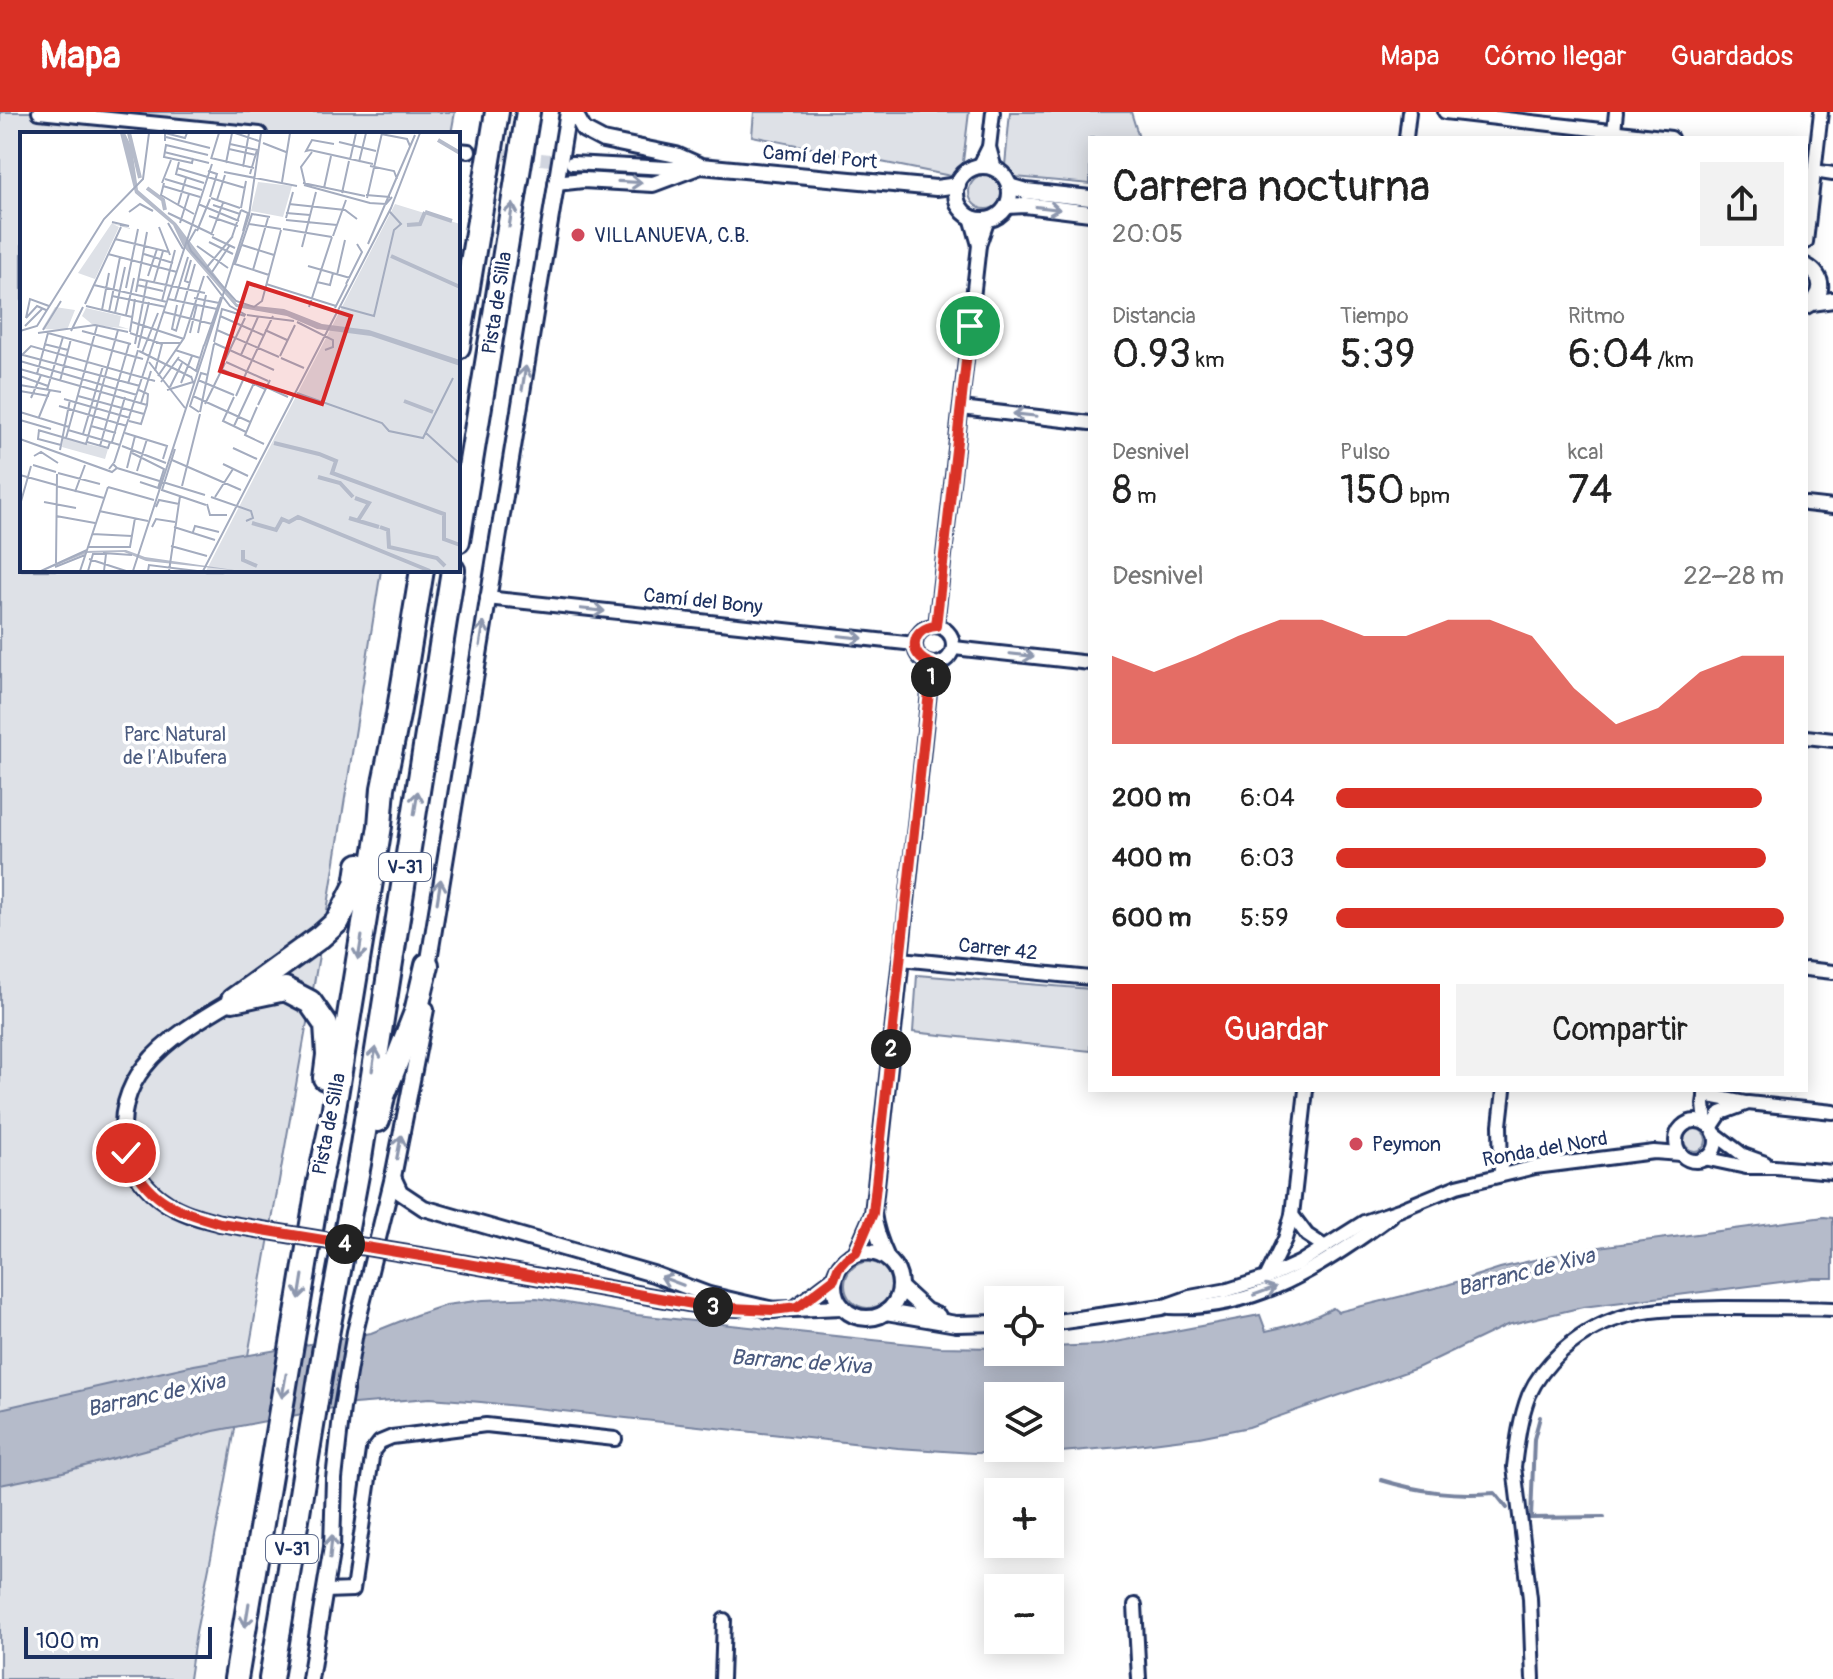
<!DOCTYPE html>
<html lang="es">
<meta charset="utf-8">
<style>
:root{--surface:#fff;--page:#f2f2f2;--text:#222;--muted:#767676;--accent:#d93025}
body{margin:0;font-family:Pangolin,sans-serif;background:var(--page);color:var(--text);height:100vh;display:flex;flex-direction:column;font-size:30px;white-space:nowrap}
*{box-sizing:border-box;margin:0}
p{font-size:26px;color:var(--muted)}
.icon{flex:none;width:44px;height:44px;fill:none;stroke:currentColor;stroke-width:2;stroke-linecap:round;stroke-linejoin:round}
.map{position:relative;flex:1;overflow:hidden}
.side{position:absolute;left:1088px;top:24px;width:720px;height:956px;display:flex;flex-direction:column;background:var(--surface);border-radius:0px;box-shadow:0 4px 20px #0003}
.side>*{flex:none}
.buttons{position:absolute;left:984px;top:1174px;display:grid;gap:16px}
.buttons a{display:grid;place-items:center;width:80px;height:80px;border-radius:0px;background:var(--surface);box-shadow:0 4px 20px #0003;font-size:40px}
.scale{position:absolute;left:24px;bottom:20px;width:188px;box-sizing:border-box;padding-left:8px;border:4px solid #1b2f5e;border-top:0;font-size:22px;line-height:28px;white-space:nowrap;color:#1b2f5e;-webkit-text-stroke:6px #fff;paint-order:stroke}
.pin{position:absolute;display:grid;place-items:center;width:68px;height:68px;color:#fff;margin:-34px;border:4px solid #fff;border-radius:50%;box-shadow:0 2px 8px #0007}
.km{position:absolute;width:40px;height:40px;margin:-20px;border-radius:50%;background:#222;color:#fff;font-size:22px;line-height:40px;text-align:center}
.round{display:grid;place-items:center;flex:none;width:84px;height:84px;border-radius:0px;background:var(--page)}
.summary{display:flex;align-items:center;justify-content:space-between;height:136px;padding:0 24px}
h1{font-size:44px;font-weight:600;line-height:60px}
.figures{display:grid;grid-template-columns:repeat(3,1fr);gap:12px;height:136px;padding:8px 24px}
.figures div{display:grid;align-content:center}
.figures b{font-size:40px;font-weight:600}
.figures small{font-size:22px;font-weight:400}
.figures p{font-size:22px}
.chart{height:224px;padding:16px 24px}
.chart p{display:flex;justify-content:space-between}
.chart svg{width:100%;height:144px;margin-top:8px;fill:var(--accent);opacity:.7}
.primary-button{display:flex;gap:16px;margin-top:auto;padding:16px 24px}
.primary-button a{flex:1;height:92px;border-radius:0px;background:var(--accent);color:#fff;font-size:32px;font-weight:600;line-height:92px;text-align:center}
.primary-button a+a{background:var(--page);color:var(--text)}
ul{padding:0 24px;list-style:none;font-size:26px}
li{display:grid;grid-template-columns:128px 96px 1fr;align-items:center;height:60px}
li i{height:20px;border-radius:10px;background:var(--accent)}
header{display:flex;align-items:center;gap:48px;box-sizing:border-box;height:112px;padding:0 40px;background:var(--accent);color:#fff}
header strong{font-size:38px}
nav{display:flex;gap:44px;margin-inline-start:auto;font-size:28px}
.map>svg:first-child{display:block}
</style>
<header>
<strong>Mapa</strong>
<nav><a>Mapa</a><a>Cómo llegar</a><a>Guardados</a></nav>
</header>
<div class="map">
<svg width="1833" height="1567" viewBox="0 0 1833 1567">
<rect width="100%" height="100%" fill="#fff"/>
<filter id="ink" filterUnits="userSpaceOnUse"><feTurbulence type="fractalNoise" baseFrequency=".0125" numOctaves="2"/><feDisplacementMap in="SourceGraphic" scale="16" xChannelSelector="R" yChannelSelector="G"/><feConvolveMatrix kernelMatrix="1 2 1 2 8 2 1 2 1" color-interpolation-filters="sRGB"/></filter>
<g filter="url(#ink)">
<g fill="#dee1e7" stroke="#7c88a2" stroke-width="2">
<polygon points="0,0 455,0 451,22 22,22 22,458 381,458 329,787 222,1390 196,1520 189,1567 0,1567"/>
<polygon points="754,0 969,0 961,66 752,24"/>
<polygon points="1010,0 1131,0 1139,26 1090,26 1090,72 1004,64"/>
<circle cx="986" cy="80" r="17"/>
<polygon points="917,863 1090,877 1090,939 913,920"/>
<circle cx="1695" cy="1028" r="11"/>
<circle cx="868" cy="1173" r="23"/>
</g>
<path fill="#b5bbca" stroke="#77839f" stroke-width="2" fill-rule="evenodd" d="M1824,1105L1833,1106V1166H1813L1583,1195L1507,1213L1417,1256L1249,1315L1199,1325L1121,1335L1048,1341H974L898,1336L481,1290L430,1286L354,1292L214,1319L59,1361L0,1373V1297L194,1253L371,1221L416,1203L446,1193L483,1188L537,1186L637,1203L939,1235L998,1236V1240H1050V1235L1100,1233L1260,1203L1266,1219C1290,1214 1312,1207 1333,1196L1338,1200L1447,1173L1500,1156L1551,1144L1606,1134ZM998,1284H1050V1336H998Z"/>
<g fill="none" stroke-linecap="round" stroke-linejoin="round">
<g stroke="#77839f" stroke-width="4">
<path d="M1381,1368C1421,1380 1453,1384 1495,1381L1507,1396"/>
<polyline points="1530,1406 1604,1405"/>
<polyline points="1531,1406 1534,1327 1540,1305"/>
</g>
<polyline stroke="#d1d5df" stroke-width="12" stroke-dasharray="12 6" stroke-linecap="butt" points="469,39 568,50"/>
<defs>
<g id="minor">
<polyline points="39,0 260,22"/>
<polyline points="1445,0 1671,26"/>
<polyline points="1614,19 1616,0"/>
<polyline points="1406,26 1409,0"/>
<polyline points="989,35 995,57"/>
<polyline points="458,38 469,39"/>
<polyline points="572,51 667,56 690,55"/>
<polyline points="979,55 989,35 993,0"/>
<polyline points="1814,59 1833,62"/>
<polyline points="971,105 979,133"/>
<polyline points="1806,130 1821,0"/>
<polyline points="961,296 1090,311"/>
<polyline points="1806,392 1833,395"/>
<polyline points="487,486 915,532"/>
<circle cx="934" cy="533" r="19"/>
<polyline points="936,514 979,133 988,107"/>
<polyline points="954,536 1090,551"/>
<polyline points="932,552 901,847 1090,866"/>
<polyline points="1806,625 1833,628"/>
<polyline points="1806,857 1833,860"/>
<polyline points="1706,978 1704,992 1706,1012"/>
<polyline points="1705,983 1745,991"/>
<circle cx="1696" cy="1029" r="20"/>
<polyline points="1711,1016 1721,1001 1748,991 1833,1000"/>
<polyline points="1714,1021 1743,1043 1765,1051"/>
<polyline points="1704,1046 1746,1055 1775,1055 1833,1060"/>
<polyline points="1501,1063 1500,1013 1504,978"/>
<polyline points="1292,1103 1307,1123 1325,1135"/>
<polyline points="1266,1166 1285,1127 1292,1103 1306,978"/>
<polyline points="1162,1195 1190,1185 1228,1178 1266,1166 1299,1151 1364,1110 1399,1098 1457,1074 1535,1055 1654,1040 1681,1042"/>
<path d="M1169,1195C1254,1200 1325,1153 1391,1104"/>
<polyline points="325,1479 353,1478 373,1339 380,1330 392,1325 486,1313 615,1327"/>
<polyline points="1135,1493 1139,1567"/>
<polyline points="722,1567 724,1508"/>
<path d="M1533,1567L1530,1486L1514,1355C1517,1331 1520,1306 1529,1283C1536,1267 1549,1251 1562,1239C1612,1195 1660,1197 1723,1196C1759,1196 1796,1196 1833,1197"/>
</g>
<g id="tertiary">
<polyline points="574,0 584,18 603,28 676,43 701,54 936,76 958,73"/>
<circle cx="983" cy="81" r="27"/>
<polyline points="556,71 583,68 653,72 701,54"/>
<polyline points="1009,74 1026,79 1090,86"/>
<polyline points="1007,94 1025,93 1090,101"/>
<path d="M1806,154C1825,164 1825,184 1806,194"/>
<polyline points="1812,191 1833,188"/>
<polyline points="427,860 568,0"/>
<polyline points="393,1065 400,1080 424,1096 653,1162 709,1183 773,1198"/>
<path d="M220,1111C202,1106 184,1102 168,1092C119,1062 108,999 145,954C166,927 204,905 233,888"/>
<circle cx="867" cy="1173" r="33"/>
<polyline points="856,1141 873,1102"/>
<path d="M887,1146C880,1131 875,1118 873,1101L901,847"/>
<polyline points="439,1147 710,1195 738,1196"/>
<polyline points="901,1176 926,1199 938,1204"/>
<polyline points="797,1195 834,1167"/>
<polyline points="767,1198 842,1195"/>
<polyline points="886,1200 956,1212 998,1211"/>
<polyline points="1050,1211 1162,1195"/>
<polyline points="310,1567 332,1435 334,1367 342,1296 355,1220 393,1065 426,897"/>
</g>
<g id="motorway">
<polyline points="458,235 497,0"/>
<polyline points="458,429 528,0"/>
<polyline points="238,887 285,877 310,890 326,913 328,943 325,966"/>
<polyline points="233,888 320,825 338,809 356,773 359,753"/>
<polyline points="378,1008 383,984 416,900 427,853"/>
<polyline points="236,1567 319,1070 332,1008 380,714 383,676 398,603 422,458"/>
<polyline points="271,1567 326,1228 359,1052 453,458"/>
</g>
</defs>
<use href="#minor" stroke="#1b2f5e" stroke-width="18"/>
<use href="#tertiary" stroke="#1b2f5e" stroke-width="20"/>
<use href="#motorway" stroke="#1b2f5e" stroke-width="28"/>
<use href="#minor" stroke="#fff" stroke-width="12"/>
<use href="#tertiary" stroke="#fff" stroke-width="14"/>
<use href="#motorway" stroke="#fff" stroke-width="22"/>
<defs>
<polyline id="tertiary-bridge" points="220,1111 439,1147"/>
</defs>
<use href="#tertiary-bridge" stroke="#1b2f5e" stroke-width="20" stroke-linecap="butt"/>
<use href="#tertiary-bridge" stroke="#fff" stroke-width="14"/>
</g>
<defs><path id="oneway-shaft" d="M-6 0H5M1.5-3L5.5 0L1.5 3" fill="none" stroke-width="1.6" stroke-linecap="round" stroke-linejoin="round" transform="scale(2)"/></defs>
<g stroke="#8d97ae">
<use href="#oneway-shaft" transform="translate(630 70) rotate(3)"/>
<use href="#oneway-shaft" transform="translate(1048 96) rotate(7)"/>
<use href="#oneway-shaft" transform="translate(511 103) rotate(-81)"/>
<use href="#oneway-shaft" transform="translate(524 266) rotate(-81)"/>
<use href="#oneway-shaft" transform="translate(1025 303) rotate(-174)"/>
<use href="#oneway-shaft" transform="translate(593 498) rotate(6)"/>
<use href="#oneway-shaft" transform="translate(482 522) rotate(-81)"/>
<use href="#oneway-shaft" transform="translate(851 525) rotate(6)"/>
<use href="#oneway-shaft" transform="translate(1022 543) rotate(6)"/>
<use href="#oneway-shaft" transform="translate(416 691) rotate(-81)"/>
<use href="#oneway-shaft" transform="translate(439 779) rotate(-81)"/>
<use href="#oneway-shaft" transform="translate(360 836) rotate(99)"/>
<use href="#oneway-shaft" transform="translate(374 947) rotate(-81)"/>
<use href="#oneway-shaft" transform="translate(399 1035) rotate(-79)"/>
<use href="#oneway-shaft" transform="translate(672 1169) rotate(-159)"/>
<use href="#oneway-shaft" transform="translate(301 1175) rotate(99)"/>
<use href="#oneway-shaft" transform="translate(1265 1179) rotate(-20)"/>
<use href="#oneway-shaft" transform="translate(284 1274) rotate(100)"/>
<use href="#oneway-shaft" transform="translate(331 1435) rotate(-85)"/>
<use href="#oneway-shaft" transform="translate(247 1503) rotate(99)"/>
</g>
</g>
<g fill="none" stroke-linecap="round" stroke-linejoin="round" filter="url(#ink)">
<defs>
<path id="route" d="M126,1041C147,1088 173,1098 220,1111L439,1147L710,1195L773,1198L797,1195L834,1167L838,1156L846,1147L856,1141L873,1101L932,552C907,545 910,516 936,514L970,214"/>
</defs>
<use href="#route" stroke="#fff" stroke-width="16"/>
<use href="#route" stroke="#d93025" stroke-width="10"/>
</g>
<g fill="#d1495b" stroke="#fff" stroke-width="3">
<circle cx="578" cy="123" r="8"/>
<circle cx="1356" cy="1032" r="8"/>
</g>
<g text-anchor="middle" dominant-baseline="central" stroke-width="7" stroke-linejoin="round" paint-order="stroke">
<g fill="#fff" stroke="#5f6d8e" stroke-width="2">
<rect x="379" y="741" width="52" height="28" rx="6"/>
<rect x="266" y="1423" width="52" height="28" rx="6"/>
</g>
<g font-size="18" font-weight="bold" fill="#1b2f5e">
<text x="405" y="755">V-31</text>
<text x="292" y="1437">V-31</text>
</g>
<g font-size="20" fill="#1b2f5e" stroke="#fff">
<text transform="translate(820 45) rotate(5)">Camí del Port</text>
<text transform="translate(497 191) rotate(-81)">Pista de Silla</text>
<text transform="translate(703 489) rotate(6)">Camí del Bony</text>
<text transform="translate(998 837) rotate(6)">Carrer 42</text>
<text transform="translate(329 1012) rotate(-79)">Pista de Silla</text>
<text transform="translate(1545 1037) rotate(-10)">Ronda del Nord</text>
</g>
<g font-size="20" fill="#1b2f5e" stroke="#fff" text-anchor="start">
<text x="594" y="123">VILLANUEVA, C.B.</text>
<text x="1372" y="1032">Peymon</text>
</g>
<g font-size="20" fill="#4c5c80" stroke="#fff">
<text x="175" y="622">Parc Natural<tspan x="175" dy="23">de l'Albufera</tspan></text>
</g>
<g font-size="22" font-style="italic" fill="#49597e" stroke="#fff">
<text transform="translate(1526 1160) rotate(-14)">Barranc de Xiva</text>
<text transform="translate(801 1250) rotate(4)">Barranc de Xiva</text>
<text transform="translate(156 1283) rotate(-12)">Barranc de Xiva</text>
</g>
</g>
<g transform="translate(20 20)">
<rect width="440" height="440" fill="#fff"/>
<path d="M238,50L272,54L263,85L231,79ZM375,72L440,92V439H186ZM92,91L110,96V97L93,92L99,95L75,147L58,141ZM35,175L55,178L47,198L22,197ZM66,176L101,184L99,194L109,197L73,193L62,184ZM43,306L88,317L85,327L42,315Z" fill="#dee1e7"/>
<path d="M100,1H105L112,16L118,58L156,91L217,172L264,177L302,192L349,198L440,228V234L351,204L297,197L267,184L216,175L163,114L153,93L115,61ZM106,418L125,425L221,439L126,429L104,420L67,421L22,439L65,419Z" fill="#b5bbca"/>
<path fill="none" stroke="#b5bbca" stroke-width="4" d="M109,1L120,46M418,8L440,21M127,56L143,68L145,78M405,80L432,89M387,93L400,92L405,80M371,124L440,155M384,269L413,280M254,311L299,322L316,329L312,341L424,382V407L440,413M298,345L320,351L333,365M335,366L349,371L337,390M329,386L359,395M232,391L256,398L262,387L269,390L278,385L410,439M360,395L368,398L369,415L417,426L425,434M223,418V428L237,434"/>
<path fill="none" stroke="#a4acbf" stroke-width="2" d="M215,1L239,9M361,2L387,7L390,14M146,5L190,16M145,9V1L165,6L167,1M319,10L356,19M243,11L266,20M210,12L237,18L230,42M209,17L236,23M290,18L353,32M290,18L286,19L292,8L314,12M144,20L189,31M173,26L172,31L144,25L146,13L188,23M191,26L234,36M191,27L199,1M330,28L336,1M159,30L156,42L184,51M339,30L346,1M206,31L212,1M350,34L374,39L377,47M223,35L229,1M157,36L225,56M188,39L197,42L190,65M204,40L277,54M145,47L182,58M262,50L270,1M142,51L151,28M144,51L141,63L174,82M283,51L345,64M285,52L281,35L292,20M284,53L350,71M143,54L180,65M304,56L311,24M322,61L329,29M346,63L370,65M191,66L220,76M347,66L362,1M197,68L205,43M349,71L366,72L372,65M178,72L219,89M269,72L325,78L337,87M158,73L166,46M193,73L220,82M221,76L226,49M221,78L228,81L223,99M109,80L120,72L133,79M148,81L194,103M266,81L290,83M189,84L218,94M266,86L273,60M266,88L317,93M92,90L109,94L100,93M148,91L163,117M160,91L169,62M229,92L261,97M139,95L150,123M176,97L168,111L171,119L216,169L234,175L242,169L261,98M263,97L312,105M177,99L190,67M191,103L203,71M313,104L326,68M192,105L215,116M212,105L221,78M95,107L149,120M189,110L213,122M348,112L395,3M222,113L254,123M177,114L208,136M282,115L296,60M88,122L157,140M124,122L153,131M288,134L330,146M187,135L213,104M233,138L248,86M192,140L210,113M249,143L215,132L232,82L250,85M317,143L325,108M128,144L137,117M187,144L210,174L226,183M118,147L185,161M134,150L143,119M297,150L310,153L313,141M170,151L165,149L171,128M246,152L316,174M326,152L342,120L337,112M74,153L147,170M117,153L143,159M106,156L118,97M116,160L127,100M92,164L146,175M174,166L199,171M148,167L197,177M155,168L168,125M142,169L155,118M65,172L101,95M157,173L152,197L157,199M66,174L112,185M289,175L312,105M321,175L354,184L374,98L381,92L370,80M315,176L327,152M82,178L89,141M89,180L100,125M144,180L192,192M95,181L105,135M106,183L114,146M227,183L274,189M200,184L243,203M6,186L10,167L29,174M6,186L17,174L26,178M112,190L164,207M277,190L313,208V215L305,218M5,194L23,176M23,198L41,169M197,198L259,225M245,198L267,208M0,199L17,194L84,87L123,47L129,1M51,199L63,175M62,199L111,212M156,199L175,132M110,200L115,167M18,201L75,193L108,200M110,201L142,212L135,239M170,201L177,172M178,201L186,163M194,210L202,177L225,184M136,211H161M194,211L254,238M24,212L48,218M115,212L127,149M184,214L201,165M118,216L129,170M155,218L180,226M119,219L171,245M122,221L138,181M3,223L120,254M221,223L238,185M260,224L275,193M0,225L11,214L135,249M261,226L284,236M158,227L176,239L184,213M205,228L225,186M0,229L117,263M129,230L165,276M206,230L248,249M0,237L127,273M201,237L245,257M227,239L253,184M17,242L28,201L123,227M0,244L28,254M138,244L164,206L184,144M178,248L214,263M40,249L51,207M141,250L159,225M161,251L172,224M108,252L118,218M0,253L41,260M150,255L162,231M246,255L268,265M27,258L43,205M147,258L173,250L171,244M0,259L29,264M277,261L362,291L369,299L403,306L433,246M58,264L124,282M173,264L230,290M216,264L227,239M214,265L203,289L226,300M11,266L21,243M44,267L110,286M121,271L131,239M185,272L205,231M238,273L250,248M39,274L107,294M237,275L225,303L244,312M0,280L49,295M179,280L170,274L181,241L188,243M180,280L194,212M19,285L30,258M0,288L31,297M109,289L121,292L127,273L128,262L119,258M71,294L96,301M214,294L234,251M18,298L66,312L98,198M19,298L18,307L41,313M48,298L100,313M105,301L147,314L143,327M406,301L440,332M63,302L83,234M46,306L77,194M0,307L92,340L97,336L93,332L89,337M67,310L88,316L90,310M92,310L105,265M80,314L109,212M102,314L146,331M213,316L237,327M155,317L142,358L186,373M40,318L50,268M112,321L144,337L138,356L120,350M14,324L21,320L38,331M152,328L221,358M94,331L192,32M203,332L228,344M13,333L36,340M97,336L185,363M107,336L115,304M117,339L127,307M38,341L80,352M0,343L36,353M36,354L84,366M162,354L180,282M88,355L134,368M55,360L65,333M191,365L231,379L233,386L226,389M195,365L213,337M24,370L56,376M187,372L190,383H207M0,373L11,334M136,375L139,368L159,372M79,379L128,389M36,384L75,391M132,395L136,387L155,390M154,395L195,408M173,400L175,394L199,400M72,402L112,404M151,414L187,424M68,415H110L115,386M83,421L112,423M69,427L106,439M36,431L37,342M35,435L65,423M21,439L67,418M60,439L88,355M68,439L73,422H86L84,439M113,439L229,83L241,1M128,439L129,433L177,439M149,439L160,364M183,439L371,76L400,1"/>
<path fill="#d62828" fill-opacity="0.15" stroke="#d62828" stroke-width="4" d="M228,151L331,184L302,272L200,239Z"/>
<rect width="440" height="440" fill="none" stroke="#1b2f5e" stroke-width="4"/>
</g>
</svg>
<div class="buttons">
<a><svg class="icon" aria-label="locate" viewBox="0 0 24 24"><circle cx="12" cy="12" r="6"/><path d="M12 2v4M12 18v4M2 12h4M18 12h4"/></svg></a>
<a><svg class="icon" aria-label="layers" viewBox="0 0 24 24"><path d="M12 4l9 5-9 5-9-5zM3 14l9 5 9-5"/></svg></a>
<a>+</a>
<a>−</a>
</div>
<div class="scale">100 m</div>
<div class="pin" style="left:970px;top:214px;background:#1e9e55"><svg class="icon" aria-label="arrive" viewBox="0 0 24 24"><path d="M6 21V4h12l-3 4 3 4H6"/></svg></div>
<div class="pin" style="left:126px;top:1041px;background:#d93025"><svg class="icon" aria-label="check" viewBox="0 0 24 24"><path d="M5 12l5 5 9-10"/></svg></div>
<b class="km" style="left:931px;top:565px">1</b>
<b class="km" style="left:891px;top:937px">2</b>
<b class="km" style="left:713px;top:1195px">3</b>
<b class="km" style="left:345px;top:1132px">4</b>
<section class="side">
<div class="summary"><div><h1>Carrera nocturna</h1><p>20:05</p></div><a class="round"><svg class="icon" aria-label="share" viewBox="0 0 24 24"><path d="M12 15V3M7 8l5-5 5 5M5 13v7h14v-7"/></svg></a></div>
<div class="figures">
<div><p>Distancia</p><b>0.93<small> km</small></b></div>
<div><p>Tiempo</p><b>5:39</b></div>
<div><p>Ritmo</p><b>6:04<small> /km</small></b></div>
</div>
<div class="figures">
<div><p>Desnivel</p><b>8<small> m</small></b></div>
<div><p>Pulso</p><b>150<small> bpm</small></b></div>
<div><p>kcal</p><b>74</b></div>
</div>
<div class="chart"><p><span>Desnivel</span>22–28 m</p>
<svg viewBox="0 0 160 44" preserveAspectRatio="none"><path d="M0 44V17L10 22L20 17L30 11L40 6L50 6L60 11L70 11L80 6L90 6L100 11L110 27L120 38L130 33L140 22L150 17L160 17V44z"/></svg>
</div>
<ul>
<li><b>200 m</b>6:04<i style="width:95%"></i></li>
<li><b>400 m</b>6:03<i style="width:96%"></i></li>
<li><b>600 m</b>5:59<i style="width:100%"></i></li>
</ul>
<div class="primary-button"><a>Guardar</a><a>Compartir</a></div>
</section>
</div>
